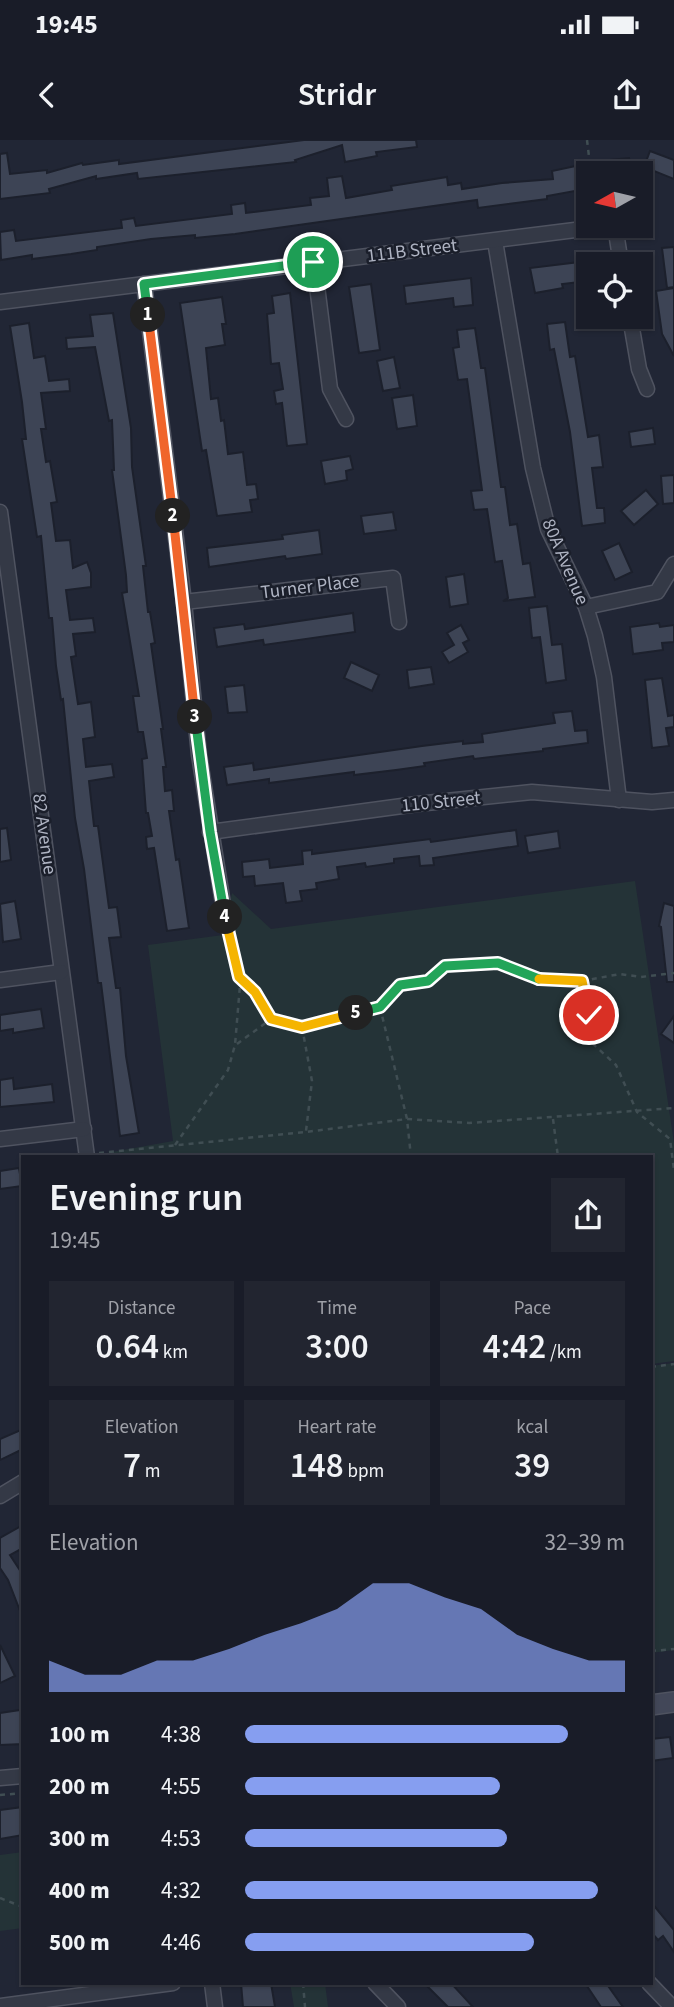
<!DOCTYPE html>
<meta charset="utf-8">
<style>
:root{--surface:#191c28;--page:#222530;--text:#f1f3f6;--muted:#9fa1a8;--line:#373a45;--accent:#869ef0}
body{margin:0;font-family:"Source Sans 3",sans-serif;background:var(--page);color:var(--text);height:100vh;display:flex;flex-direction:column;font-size:26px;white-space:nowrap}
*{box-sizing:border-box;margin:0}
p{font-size:23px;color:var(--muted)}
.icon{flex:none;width:38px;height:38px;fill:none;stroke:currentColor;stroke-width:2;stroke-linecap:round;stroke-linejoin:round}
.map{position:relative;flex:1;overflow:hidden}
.sheet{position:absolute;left:21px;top:1015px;width:632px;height:830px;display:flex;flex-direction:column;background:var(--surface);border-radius:0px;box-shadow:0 2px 5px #0004,0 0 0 2px var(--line)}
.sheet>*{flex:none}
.needle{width:46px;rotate:262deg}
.controls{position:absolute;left:576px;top:21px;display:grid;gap:14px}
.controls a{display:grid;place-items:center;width:77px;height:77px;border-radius:0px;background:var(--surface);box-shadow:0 2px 5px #0004,0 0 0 2px var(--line);font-size:35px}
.pin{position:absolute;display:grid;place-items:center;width:60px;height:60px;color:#fff;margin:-30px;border:4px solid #fff;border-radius:50%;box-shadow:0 2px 7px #0007}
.km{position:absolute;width:35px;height:35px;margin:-18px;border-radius:50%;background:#222;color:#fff;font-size:19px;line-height:35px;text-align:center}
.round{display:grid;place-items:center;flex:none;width:74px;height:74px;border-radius:0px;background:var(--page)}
.head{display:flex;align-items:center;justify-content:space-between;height:119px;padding:0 28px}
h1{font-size:38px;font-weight:600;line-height:52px}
.figures{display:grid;grid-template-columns:repeat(3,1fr);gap:10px;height:119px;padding:7px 28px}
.figures div{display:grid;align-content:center;border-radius:0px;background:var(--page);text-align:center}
.figures b{font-size:35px;font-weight:600}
.figures small{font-size:19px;font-weight:400}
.figures p{font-size:19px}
.chart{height:196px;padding:14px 28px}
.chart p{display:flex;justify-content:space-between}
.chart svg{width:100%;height:126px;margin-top:7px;fill:var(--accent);opacity:.7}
ul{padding:0 28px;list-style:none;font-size:23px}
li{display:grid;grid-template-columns:112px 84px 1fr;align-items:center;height:52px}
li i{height:18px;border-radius:9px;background:var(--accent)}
.status{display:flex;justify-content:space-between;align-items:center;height:49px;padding:0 35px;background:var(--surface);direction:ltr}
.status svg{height:19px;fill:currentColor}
header{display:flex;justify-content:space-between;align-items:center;height:91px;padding:0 28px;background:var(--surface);font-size:32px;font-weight:600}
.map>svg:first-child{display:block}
</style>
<div class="status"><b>19:45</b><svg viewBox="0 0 49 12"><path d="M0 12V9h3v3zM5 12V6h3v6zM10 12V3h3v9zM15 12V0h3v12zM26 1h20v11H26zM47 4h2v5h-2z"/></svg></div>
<header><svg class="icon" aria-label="back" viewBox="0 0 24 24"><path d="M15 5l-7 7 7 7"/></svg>Stridr<svg class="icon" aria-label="share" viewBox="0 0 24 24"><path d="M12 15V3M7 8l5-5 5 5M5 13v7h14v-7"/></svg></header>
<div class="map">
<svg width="674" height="1867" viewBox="0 0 674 1867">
<rect width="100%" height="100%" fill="#212635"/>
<g fill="#243337">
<polygon points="635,741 674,1003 674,1221 651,1224 651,1017 101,1017 101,1014 173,1001 148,805 223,795 232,753 271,789"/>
<polygon points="674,1223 674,1510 651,1513 651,1226"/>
<polygon points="23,1712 23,1788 0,1791 0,1715"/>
<polygon points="290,1843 325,1843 328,1867 294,1867"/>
</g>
<g fill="#3d4455" stroke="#1c202c" stroke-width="2">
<polygon points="304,0 416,0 417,7 376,12 377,16 345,22 342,5 295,20 296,22 138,39 137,33 96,39 96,36 49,49 50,53 0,59 0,14 7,13 10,34 47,30 47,33 82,23 83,25 119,20 119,24"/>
<polygon points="650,11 674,20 674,39 644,27"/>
<polygon points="629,18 631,33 583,33 586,49 547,56 547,59 478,68 477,60 235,94 195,98 195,95 151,99 97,107 97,110 71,114 32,119 32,115 1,120 0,92 14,90 16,101 122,88 121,80 134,78 136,86 232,74 231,65 245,63 246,73 311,65 310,58 329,56 327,38 342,36 346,58 392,50 391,46 447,37 448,45 461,43 462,49 502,43 553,39 552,31 599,21"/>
<polygon points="674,107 674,147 667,148 662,108"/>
<polygon points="588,121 588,141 562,144 563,148 535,153 530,128"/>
<polygon points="471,138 473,165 454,167 453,158 406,164 404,146"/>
<polygon points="371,144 380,210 359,213 349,147"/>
<polygon points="674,148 674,216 662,194 656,151"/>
<polygon points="290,153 307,304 287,306 282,263 276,264 274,251 283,249 279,223 271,224 267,174 274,173 272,156"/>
<polygon points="222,157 226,184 222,184 225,205 206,208 211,259 218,258 221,281 224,280 228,314 243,312 247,345 256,344 258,359 250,360 252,372 217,376 206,310 202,311 180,163"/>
<polygon points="113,173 131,288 132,327 146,426 143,426 148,472 150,472 155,503 151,504 163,589 161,589 166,627 163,627 165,651 172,650 174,671 169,671 176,720 179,719 189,788 167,791 154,708 147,709 146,697 152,696 148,673 146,673 142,619 147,618 143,592 138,592 133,556 139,556 122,453 127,452 126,435 112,330 114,330 112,280 109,281 95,207 67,209 66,198 93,196 90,175"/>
<polygon points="565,182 570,217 575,216 588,297 599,295 603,327 592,328 597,368 604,368 605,383 582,386 570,292 554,209 550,210 547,184"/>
<polygon points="29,183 34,218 45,216 49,241 69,239 70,251 41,253 46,289 41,289 46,322 50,321 57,362 51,363 56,401 70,400 73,428 87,422 91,433 91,447 66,450 70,480 93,478 95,492 73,494 76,516 71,517 78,564 91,562 95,597 83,599 86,627 112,624 114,637 89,641 94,686 98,686 109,768 117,767 121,797 109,798 116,848 120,848 126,916 139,993 120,996 101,843 98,843 84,729 75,678 63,559 61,560 56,526 52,478 49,478 41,396 37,397 22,299 26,299 22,262 10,186"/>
<polygon points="475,188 481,228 485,228 501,347 505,347 510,385 517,384 523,424 530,423 535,457 503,461 508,458 502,421 495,422 487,369 474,370 471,351 482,350 467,239 458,240 453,208 459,207 457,190"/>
<polygon points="394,217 400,248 383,251 377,221"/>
<polygon points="413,255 417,286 397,289 392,258"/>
<polygon points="653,288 655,304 631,307 629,292"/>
<polygon points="350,316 353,329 346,331 347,340 325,344 321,321"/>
<polygon points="674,335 674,363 663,364 661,336"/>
<polygon points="646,350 658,364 634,385 621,371"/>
<polygon points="393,372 396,390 364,394 361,376"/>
<polygon points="319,390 322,414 286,419 285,416 209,427 207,408 283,399 282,395"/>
<polygon points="619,403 632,432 615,440 602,411"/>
<polygon points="464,434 468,464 450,467 446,437"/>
<polygon points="547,466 552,505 562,504 566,540 546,543 540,497 532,498 529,468"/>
<polygon points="353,473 355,492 264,505 263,500 217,507 214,488 244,484 245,489"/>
<polygon points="659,483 660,487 674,485 674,502 662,503 663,510 633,514 630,487"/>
<polygon points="461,485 469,500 463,503 468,512 449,523 442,512 454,505 447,493"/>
<polygon points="351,522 379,535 372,551 344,538"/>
<polygon points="431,527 434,544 409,548 407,530"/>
<polygon points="662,538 668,576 674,575 674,587 666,588 669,606 652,608 645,540"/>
<polygon points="244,545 247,572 228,573 225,547"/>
<polygon points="572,571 575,591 587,590 588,603 543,609 543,611 474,619 473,616 424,623 425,626 396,630 354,635 354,632 269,643 269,639 227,645 224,627 253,623 254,630 422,606 463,601 463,604 483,602 482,594 555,583 553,573"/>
<polygon points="7,688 11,720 0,722 0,689"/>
<polygon points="516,690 518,706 433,718 434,725 420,726 419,716 394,719 394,723 366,727 365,723 337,727 339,739 316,743 317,749 300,751 302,761 286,763 283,743 255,746 254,736 243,737 242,722 269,719 270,728 303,724 302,711 312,710 312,714 430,699 431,702"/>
<polygon points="558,691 560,708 528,713 525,696"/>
<polygon points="15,761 21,799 3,802 0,764"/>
<polygon points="664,763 674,766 674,842 667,842 661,787 659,786"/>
<polygon points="41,869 44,888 13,893 13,889 0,891 0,875"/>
<polygon points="674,876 674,903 661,894"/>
<polygon points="13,938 14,949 52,944 54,962 0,967 0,940"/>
<polygon points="19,1028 22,1046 0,1049 0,1031"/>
<polygon points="23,1289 23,1309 0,1320 0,1299"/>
<polygon points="23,1385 23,1408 10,1415 23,1435 22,1476 8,1440 0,1428 0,1398"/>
<polygon points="0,1505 15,1536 0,1543"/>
<polygon points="20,1570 23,1604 0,1605 0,1573"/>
<polygon points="670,1597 673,1618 651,1621 651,1599"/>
<polygon points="23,1667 23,1695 0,1699 0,1670"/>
<polygon points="651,1762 674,1790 674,1812 663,1796 658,1800 651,1792"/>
<polygon points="241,1843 271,1843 275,1867 243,1867"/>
<polygon points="424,1843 451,1843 473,1867 448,1867"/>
<polygon points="585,1843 606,1843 623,1867 601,1867"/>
</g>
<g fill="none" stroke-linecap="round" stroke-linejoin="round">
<defs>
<g id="street">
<polyline points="495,101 533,328 548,389 586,467 595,496 604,537 619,660"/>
<polyline points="314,122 330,249 346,279"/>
<polyline points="144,144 184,462 199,615 224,770"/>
<polyline points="0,162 599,87 616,92 621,124"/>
<polyline points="630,177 639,229 647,249"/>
<polyline points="0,372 87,1017"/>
<polyline points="184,462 393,438 399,482"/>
<polyline points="586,467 657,452 674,424"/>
<polyline points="210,692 417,664 532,652 652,662 674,660"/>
<polyline points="0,840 61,832"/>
<polyline points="0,999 84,989"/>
<polyline points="0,1356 23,1342"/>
<polyline points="0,1638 23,1636"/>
<polyline points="212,1843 215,1867"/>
<polyline points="375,1843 398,1867"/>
<polyline points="649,1843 672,1867"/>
<polyline points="0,1866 173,1843"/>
</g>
<polyline id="secondary" points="651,1565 674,1562"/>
</defs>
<use href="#street" stroke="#4f5360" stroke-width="17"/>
<use href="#secondary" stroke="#4f5360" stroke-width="22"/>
<g stroke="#404e53" stroke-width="2.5" stroke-dasharray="5 5" stroke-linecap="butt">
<polyline points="587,0 591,33"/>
<polyline points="239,837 255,852 271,879 302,887 380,867 400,845 428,841 445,826 498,823 541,839 582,841 592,903 616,925 637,972 670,999 674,1030"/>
<polyline points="582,841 620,834 641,837 674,833"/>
<polyline points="380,867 407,979 411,1017"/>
<polyline points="302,887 312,941 306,991"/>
<polyline points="237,904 271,879"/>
<polyline points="553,979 558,1017"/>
<polyline points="175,1005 228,930 235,905 240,845 227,784"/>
<polyline points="99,1013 306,992 407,979 469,983 674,968"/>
<polyline points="651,1227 674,1224"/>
<polyline points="651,1511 674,1509"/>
<polyline points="0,1655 23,1653"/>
<polyline points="0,1758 23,1767"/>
<polyline points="303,1843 305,1867"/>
</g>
<use href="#street" stroke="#343946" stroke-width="14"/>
<use href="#secondary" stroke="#424758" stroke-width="19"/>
</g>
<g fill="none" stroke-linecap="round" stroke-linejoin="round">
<defs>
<polyline id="split-1" points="148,175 144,144 313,122"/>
<polyline id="split-2" points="148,175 173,376"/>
<polyline id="split-3" points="173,376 195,577"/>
<polyline id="split-4" points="195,577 210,692 225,777"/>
<polyline id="split-5" points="225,777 239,837 255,852 271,879 302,887 356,873"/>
<polyline id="split-6" points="356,873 380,867 400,845 428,841 445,826 498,823 539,839"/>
<polyline id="split-7" points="539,839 582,841 589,875"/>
</defs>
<use href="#split-1" stroke="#fff" stroke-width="14"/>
<use href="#split-2" stroke="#fff" stroke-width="14"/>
<use href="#split-3" stroke="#fff" stroke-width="14"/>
<use href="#split-4" stroke="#fff" stroke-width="14"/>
<use href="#split-5" stroke="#fff" stroke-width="14"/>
<use href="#split-6" stroke="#fff" stroke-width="14"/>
<use href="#split-7" stroke="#fff" stroke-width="14"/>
<use href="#split-1" stroke="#22a559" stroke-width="9"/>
<use href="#split-2" stroke="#f0652b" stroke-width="9"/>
<use href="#split-3" stroke="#f0652b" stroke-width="9"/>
<use href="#split-4" stroke="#22a559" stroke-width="9"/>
<use href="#split-5" stroke="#f5b400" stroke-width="9"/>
<use href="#split-6" stroke="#22a559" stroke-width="9"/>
<use href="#split-7" stroke="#f5b400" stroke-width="9"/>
</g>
<g text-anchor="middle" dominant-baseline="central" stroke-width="5" stroke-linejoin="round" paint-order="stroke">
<g font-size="19" fill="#aeb3c2" stroke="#1a1e2a">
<text transform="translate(412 111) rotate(-7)">111B Street</text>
<text transform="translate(565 422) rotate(67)">80A Avenue</text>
<text transform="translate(310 447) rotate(-7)">Turner Place</text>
<text transform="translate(441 662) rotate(-6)">110 Street</text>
<text transform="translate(44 694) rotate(82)">82 Avenue</text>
</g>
</g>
</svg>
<div class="controls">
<a><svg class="needle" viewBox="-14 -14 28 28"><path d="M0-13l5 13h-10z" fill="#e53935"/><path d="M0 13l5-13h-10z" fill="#9fa1a8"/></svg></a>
<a><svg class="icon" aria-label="locate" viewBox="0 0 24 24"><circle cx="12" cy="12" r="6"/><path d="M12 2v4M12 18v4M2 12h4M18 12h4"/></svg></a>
</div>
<div class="pin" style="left:313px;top:122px;background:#1e9e55"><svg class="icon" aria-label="arrive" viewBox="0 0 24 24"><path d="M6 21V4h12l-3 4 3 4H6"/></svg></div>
<div class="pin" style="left:589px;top:875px;background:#d93025"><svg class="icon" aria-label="check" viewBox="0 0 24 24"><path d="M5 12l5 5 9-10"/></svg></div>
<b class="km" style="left:148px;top:175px">1</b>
<b class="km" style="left:173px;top:376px">2</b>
<b class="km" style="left:195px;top:577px">3</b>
<b class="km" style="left:225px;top:777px">4</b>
<b class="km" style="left:356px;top:873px">5</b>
<section class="sheet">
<div class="head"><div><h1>Evening run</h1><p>19:45</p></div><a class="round"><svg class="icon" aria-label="share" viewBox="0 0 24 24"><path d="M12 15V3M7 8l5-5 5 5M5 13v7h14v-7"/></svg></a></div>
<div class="figures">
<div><p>Distance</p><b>0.64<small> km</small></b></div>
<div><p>Time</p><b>3:00</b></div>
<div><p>Pace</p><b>4:42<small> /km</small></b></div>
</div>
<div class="figures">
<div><p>Elevation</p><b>7<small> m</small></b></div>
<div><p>Heart rate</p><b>148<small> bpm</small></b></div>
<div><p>kcal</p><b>39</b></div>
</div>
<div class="chart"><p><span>Elevation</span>32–39 m</p>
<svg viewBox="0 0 160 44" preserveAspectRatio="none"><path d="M0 44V33L10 38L20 38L30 33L40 33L50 29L60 24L70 20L80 15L90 6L100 6L110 11L120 15L130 24L140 29L150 33L160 33V44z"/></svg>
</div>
<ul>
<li><b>100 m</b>4:38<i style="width:85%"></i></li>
<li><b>200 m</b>4:55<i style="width:67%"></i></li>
<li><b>300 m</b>4:53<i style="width:69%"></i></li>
<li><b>400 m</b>4:32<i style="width:93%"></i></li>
<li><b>500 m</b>4:46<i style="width:76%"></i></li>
</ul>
</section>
</div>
